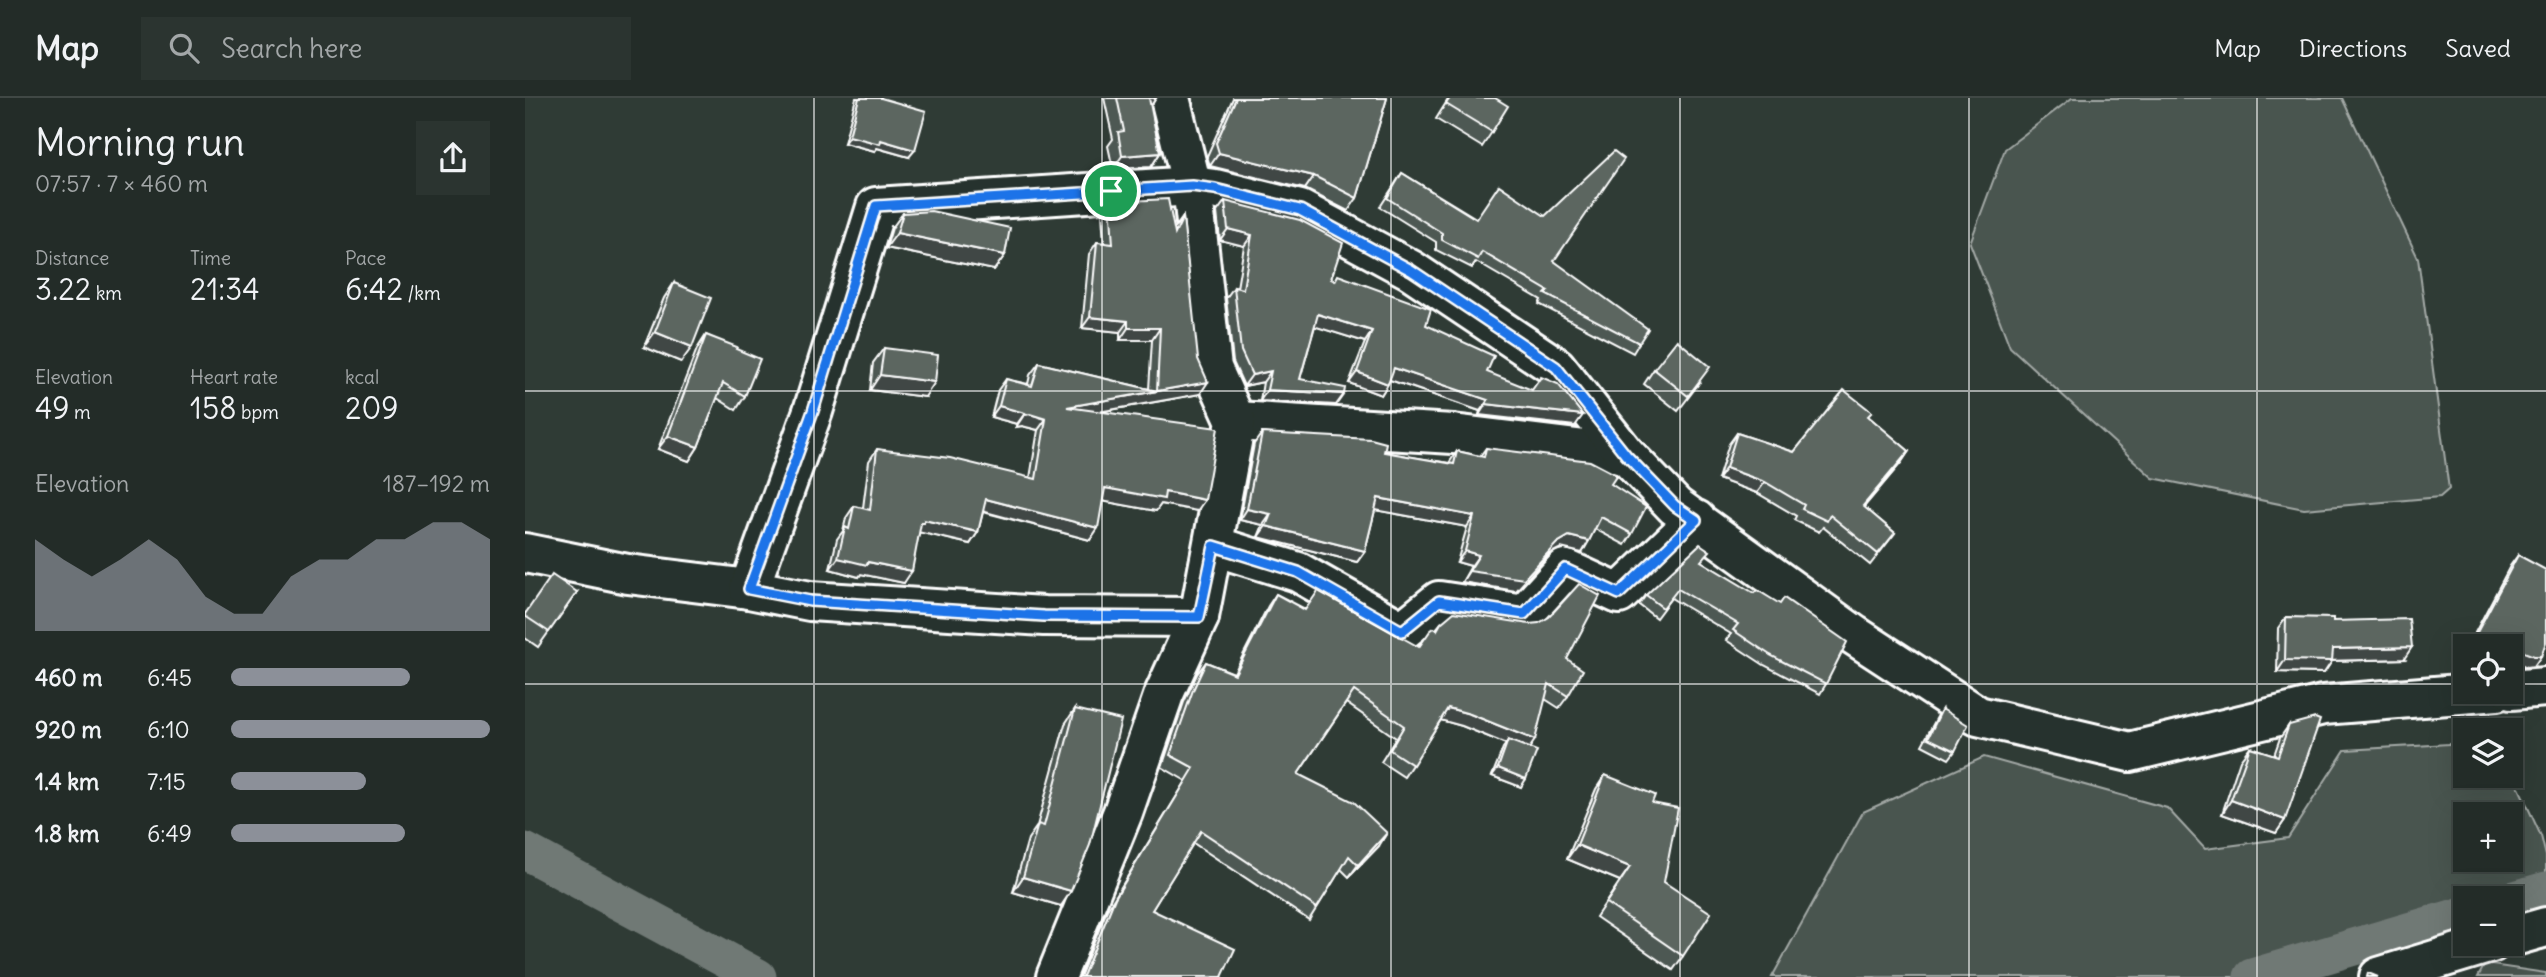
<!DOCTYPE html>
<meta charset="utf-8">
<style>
:root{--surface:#232c28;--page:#2b3430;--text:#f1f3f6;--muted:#a3a7a8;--line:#404845;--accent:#8c9099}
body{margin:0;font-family:Delius,sans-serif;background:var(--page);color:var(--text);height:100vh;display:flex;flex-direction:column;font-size:26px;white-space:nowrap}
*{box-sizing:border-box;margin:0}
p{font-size:23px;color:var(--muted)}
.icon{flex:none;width:38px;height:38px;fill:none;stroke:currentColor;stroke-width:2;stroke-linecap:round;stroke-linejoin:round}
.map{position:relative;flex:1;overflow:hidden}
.panel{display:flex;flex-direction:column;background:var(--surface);width:525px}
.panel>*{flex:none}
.buttons{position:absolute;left:1928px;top:536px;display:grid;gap:14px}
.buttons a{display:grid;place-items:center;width:70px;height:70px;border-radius:0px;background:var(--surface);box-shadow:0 7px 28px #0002,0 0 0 2px var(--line);font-size:35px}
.pin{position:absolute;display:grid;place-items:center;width:60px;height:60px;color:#fff;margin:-30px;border:4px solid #fff;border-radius:50%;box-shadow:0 2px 7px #0007}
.round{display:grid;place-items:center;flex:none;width:74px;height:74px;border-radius:0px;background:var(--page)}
.overview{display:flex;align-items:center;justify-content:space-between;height:119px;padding:0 35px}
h1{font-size:38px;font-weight:600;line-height:52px}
.metrics{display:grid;grid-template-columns:repeat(3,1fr);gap:10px;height:119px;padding:7px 35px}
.metrics div{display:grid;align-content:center}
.metrics b{font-size:30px;font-weight:600}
.metrics small{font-size:19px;font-weight:400}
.metrics p{font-size:19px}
.chart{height:196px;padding:14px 35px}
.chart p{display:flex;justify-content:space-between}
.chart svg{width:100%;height:126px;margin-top:7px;fill:var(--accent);opacity:.7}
ul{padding:0 35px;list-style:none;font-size:23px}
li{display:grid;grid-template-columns:112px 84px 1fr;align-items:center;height:52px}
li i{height:18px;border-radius:9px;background:var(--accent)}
header{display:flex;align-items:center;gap:42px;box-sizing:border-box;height:98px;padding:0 35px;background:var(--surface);border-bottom:2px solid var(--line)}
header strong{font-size:33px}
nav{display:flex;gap:38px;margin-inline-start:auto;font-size:24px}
.search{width:490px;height:63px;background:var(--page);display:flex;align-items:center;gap:18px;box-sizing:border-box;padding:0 24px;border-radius:0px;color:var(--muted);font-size:26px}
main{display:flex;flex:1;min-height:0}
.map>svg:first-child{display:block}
</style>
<header>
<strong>Map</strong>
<div class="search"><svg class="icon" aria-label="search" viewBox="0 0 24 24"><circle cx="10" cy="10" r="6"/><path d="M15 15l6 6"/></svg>Search here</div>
<nav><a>Map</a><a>Directions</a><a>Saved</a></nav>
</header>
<main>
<section class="panel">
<div class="overview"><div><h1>Morning run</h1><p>07:57 · 7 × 460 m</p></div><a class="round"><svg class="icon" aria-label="share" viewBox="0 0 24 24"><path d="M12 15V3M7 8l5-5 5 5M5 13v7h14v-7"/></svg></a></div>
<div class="metrics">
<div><p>Distance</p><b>3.22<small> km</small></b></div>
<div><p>Time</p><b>21:34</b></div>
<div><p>Pace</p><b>6:42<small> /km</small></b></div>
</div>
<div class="metrics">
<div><p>Elevation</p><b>49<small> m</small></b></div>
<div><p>Heart rate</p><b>158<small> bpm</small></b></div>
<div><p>kcal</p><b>209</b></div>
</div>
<div class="chart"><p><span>Elevation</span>187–192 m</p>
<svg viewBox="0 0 160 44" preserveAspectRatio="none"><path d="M0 44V12L10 19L20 25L30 19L40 12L50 19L60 32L70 38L80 38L90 25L100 19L110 19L120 12L130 12L140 6L150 6L160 12V44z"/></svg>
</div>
<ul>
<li><b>460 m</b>6:45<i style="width:69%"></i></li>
<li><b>920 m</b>6:10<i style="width:100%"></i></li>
<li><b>1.4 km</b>7:15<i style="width:52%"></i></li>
<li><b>1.8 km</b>6:49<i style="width:67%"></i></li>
</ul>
</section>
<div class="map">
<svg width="2021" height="879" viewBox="0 0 2021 879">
<rect width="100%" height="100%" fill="#2f3b35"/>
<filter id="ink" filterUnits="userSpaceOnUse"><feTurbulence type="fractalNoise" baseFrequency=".0143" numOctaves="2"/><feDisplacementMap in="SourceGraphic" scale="14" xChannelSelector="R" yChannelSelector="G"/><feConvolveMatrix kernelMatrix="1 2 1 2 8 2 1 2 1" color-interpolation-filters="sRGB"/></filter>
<g filter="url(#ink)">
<g fill="#4a544f" stroke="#a4aaa7" stroke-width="2" fill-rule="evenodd">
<polygon points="1547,0 1817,0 1893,160 1924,391 1915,399 1779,411 1628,380 1485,249 1445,145 1480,51"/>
<path d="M1986,642H1994L1990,681L2016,738L2021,758V805L1986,815V800H1941V828L1765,879H1247L1338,714L1459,659L1642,710L1680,751L1763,740L1820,652L1941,645V677H1986ZM1941,716H1986V761H1941Z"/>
<polygon points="1960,866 2021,875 2021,879 1953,879"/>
</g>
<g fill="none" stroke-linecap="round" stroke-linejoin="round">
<g stroke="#707975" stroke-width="37">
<polyline points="0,753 233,879"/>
<polyline points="1986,802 2021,792"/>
<polyline points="1727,879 1941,816"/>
</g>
<defs>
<g id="street">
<polyline points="711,323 928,336 1101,357"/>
<polyline points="689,448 773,474 877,533 914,503 999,516 1040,471 1094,496 1171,422"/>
<polyline points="0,455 103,476 224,491 285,503 519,518 674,519"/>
<polyline points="224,491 288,313 351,109 667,88 690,91 775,112 886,172 1031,269 1101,357 1150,408 1329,537 1453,618 1605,654 1798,607 1972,593"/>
<polyline points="1986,592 2021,589"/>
<polyline points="1986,839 2021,829"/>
<polyline points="531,879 598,714 639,596 674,519 711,323 687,270 667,88 645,0"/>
<polyline points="1854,879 1966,845"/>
</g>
</defs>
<use href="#street" stroke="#fff" stroke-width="44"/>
<use href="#street" stroke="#26332d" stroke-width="38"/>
</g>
<g fill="#4e5853" stroke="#fff" stroke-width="2">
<polygon points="331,0 356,0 384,59 352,50 350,53 319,45"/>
<polygon points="579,0 631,0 626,8 635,55 626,69 588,71 583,48 588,41"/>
<polygon points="708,0 862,0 832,100 823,113 780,91 685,68 682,58"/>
<polygon points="924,0 970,0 967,34 957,49 911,21"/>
<polygon points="877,75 951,120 1029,163 1114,245 1108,255 1014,206 1016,202 951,164 947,170 911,152 911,144 855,109"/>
<polygon points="700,103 806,181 901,227 962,274 1050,328 954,317 955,313 865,282 856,297 824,285 840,244 790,228 775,281 811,307 735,303 738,284 719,288 708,264 701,200 709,189 712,190 719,148 695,142 692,114"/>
<polygon points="585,104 649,131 658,119 675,296 574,314 672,413 636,406 631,413 577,403 565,442 458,414 453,434 445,446 395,434 379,485 336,476 334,479 305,471 312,441 318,433 321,420 329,408 338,410 344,363 352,351 505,380 513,332 497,328 491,329 492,326 466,319 473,292 481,281 503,286 505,277 514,265 624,291 627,242 595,242 595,234 557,230 564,156 572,144 579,145 577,116"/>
<polygon points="378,115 480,157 469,172 361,150 367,130"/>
<polygon points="149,185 156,264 119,249 139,200"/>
<polygon points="181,237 211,251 220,298 211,312 192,300 173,349 164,363 133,351 172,251"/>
<polygon points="359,250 400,299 345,292 348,265"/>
<polygon points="1129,271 1175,284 1153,313 1119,286"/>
<polygon points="1344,319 1384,353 1376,365 1339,409 1370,435 1345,467 1298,429 1294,434 1269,422 1271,418 1232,395 1193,381 1204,346 1212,335 1269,354"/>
<polygon points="737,335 924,365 932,353 955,358 961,350 1086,386 1107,436 1100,447 1070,431 1057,455 1036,450 1024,456 991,493 937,484 946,468 932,464 942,429 850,412 840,453 832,464 733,439 738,427 715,422 729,346"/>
<polygon points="1993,457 2009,568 2002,569 1986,548 1943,548 1985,468"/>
<polygon points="1177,464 1301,586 1295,596 1239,567 1201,542 1206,536 1146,500 1131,520 1114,507 1121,497"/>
<polygon points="52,494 13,549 0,540 0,515"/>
<polygon points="751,496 780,511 894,549 911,531 916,525 1042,561 1043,598 1034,610 1020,601 1004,650 996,689 967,678 978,650 981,646 937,628 916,622 879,679 856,664 871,640 821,605 773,676 854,748 824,779 816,771 784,822 668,745 627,812 697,879 555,879 582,812 661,683 637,669 659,604 672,576 681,564 709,575 743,508"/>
<polygon points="1761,519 1808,523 1879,561 1807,563 1799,575 1752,574 1753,530"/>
<polygon points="550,611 546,793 536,808 488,794 503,741 512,728 540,626"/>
<polygon points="1417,611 1430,653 1424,661 1397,647 1412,619"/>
<polygon points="1764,627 1760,722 1751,735 1697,716 1715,662 1725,649 1749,657 1755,640"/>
<polygon points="1080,677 1127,705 1139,784 1158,858 1148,872 1071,819 1095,783 1042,761 1071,691"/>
</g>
<g fill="#404744" stroke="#fff" stroke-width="2">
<polygon points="622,0 631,0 625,9"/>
<polygon points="324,38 356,42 390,52 384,59 352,50 350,53 319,45"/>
<polygon points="635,55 626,69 588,71 597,58"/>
<polygon points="694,55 789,78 780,91 685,68"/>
<polygon points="703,131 727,137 719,148 695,142"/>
<polygon points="372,135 480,157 469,172 361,150"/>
<polygon points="793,216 847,233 840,244 785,227"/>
<polygon points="565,219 603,223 595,234 557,230"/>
<polygon points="603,230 635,230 627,242 595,242"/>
<polygon points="130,234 167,249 156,264 119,249"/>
<polygon points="869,270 963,302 955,313 862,281"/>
<polygon points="746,273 738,284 719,288 727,277"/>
<polygon points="832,274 863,286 856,297 824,285"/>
<polygon points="355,277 410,284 400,299 345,292"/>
<polygon points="683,284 675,296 534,321 542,309"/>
<polygon points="742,292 819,296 811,307 735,303"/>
<polygon points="961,306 1058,317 1050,328 954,317"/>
<polygon points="474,308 500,315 492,326 466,319"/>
<polygon points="505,316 521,321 513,332 497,328 491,329 499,317"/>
<polygon points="143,338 173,349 164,363 133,351"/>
<polygon points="1384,353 1376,365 1330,419 1338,408"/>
<polygon points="1201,370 1240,384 1232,395 1193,381"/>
<polygon points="580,390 640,394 680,402 672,413 636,406 631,413 571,402"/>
<polygon points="853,400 949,418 942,429 845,411"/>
<polygon points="461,401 573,430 565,442 453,412"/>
<polygon points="722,411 746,416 738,427 715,422"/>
<polygon points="399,422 453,434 445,446 393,434 388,436"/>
<polygon points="741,428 840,453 832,464 733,439"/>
<polygon points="1044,438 1064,443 1057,455 1036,450 1024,456 991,493 937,484 944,473 1032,445"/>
<polygon points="940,453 954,457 946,468 932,464"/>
<polygon points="313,460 343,464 387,473 379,485 336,476 334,479 305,471"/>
<polygon points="1887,549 1879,561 1800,563 1807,563 1799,575 1752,574 1760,562 1808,551"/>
<polygon points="1986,549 2016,558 2009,568 2002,569 1986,562"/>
<polygon points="923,610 945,616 1010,642 1002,654 983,642 981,646 937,628 915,622"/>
<polygon points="973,670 1001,681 996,689 967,678"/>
<polygon points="1706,702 1760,722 1751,735 1697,716"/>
<polygon points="862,735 854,748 824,779 833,767"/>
<polygon points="1052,747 1105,769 1095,783 1042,761"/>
<polygon points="498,779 546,793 536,808 488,794"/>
</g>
<g fill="#5b6661" stroke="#fff" stroke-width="2">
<polygon points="334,0 356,0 401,13 390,52 356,42 355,46 324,38"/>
<polygon points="592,0 624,0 635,55 597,58 593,34 599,33"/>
<polygon points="711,0 862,0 832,100 789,78 694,55 691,45"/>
<polygon points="925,0 970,0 983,8 967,34 921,6"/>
<polygon points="1089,53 1099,61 1029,163 1123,231 1114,245 1020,196 1023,193 957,154 953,161 917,142 917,135 862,100 877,75 951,121 974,87 1020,118"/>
<polygon points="643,101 650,136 658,119 673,261 683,284 542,309 693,330 680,402 640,394 639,401 580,390 573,430 461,401 453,434 399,422 399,425 396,425 387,473 343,464 342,467 313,460 320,429 324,431 329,408 345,412 352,351 425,360 511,381 521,321 505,316 499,317 500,315 474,308 481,281 507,288 514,265 632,293 635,230 603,230 603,223 565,219 572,144 588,146 585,104"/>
<polygon points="700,103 775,122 818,145 806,181 810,183 813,177 906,211 901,227 969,258 962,274 1007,292 1016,279 1033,286 1058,317 961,306 963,302 869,270 863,286 832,274 847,233 793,216 775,281 820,290 819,296 742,292 746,273 727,277 716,253 709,189 718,191 727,137 703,131"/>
<polygon points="406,113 485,130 480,157 372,135 378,115"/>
<polygon points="149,185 186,200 167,249 130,234"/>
<polygon points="181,237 212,249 211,251 235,261 220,298 198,285 173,349 143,338"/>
<polygon points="1152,242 1185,269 1163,298 1129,271"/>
<polygon points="359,250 413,257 410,284 355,277"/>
<polygon points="1319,292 1347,314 1343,318 1384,353 1338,408 1370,435 1353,456 1305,417 1302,423 1277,411 1279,407 1240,384 1201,370 1212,335 1269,354"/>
<polygon points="737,335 846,341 861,345 859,354 929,366 932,353 959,359 961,350 1065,363 1092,377 1086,386 1121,409 1107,436 1076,419 1064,443 1044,438 1032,445 999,481 944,473 954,457 940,453 949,418 853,400 840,453 741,428 746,416 722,411"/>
<polygon points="1175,446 1185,453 1176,463 1229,495 1232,492 1255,506 1259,500 1322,544 1301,586 1245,557 1208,532 1213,526 1153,491 1138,510 1121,497"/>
<polygon points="1993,457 2021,472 2021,544 2016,558 2009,558 1986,549 1986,548 1963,548 1949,540"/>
<polygon points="27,477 52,494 24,534 0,518 0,516"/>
<polygon points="1054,486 1075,498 1042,561 1058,572 1043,598 1024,586 1010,642 945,616 923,610 888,667 865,652 879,628 829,593 773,676 829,704 862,735 833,767 824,758 792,810 676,733 627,812 710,851 697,879 557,879 559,876 590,800 669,670 645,657 668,592 681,564 710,576 751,496 780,512 793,493 894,549 905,533 909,530 912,532 916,525 929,514 1004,526 1014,525 1024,519"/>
<polygon points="1761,519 1808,520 1808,523 1884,521 1887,549 1808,551 1807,563 1760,562"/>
<polygon points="550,611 596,622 565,747 546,793 498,779 513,726 519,728"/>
<polygon points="1417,611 1443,627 1430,653 1403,640"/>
<polygon points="1790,620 1795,622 1760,722 1706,702 1725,649 1753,658 1764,627"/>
<polygon points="983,642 1012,653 1001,681 973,670"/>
<polygon points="1080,677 1130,697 1127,705 1153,710 1139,784 1186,815 1158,858 1081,805 1105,769 1052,747"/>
<polygon points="1843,875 1853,879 1842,879"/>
</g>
</g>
<g fill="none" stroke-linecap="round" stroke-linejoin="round" filter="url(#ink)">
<defs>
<polygon id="route" points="667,88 690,91 775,112 886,172 1031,269 1101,357 1150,408 1171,422 1094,496 1040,471 999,516 914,503 877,533 773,474 689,448 674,519 519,518 285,503 224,491 288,313 351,108"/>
</defs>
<use href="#route" stroke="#fff" stroke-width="14"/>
<use href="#route" stroke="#1a73e8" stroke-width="9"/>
</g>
<path fill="none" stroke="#fff" stroke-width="2" stroke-opacity="0.55" d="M289,0V879M577,0V879M866,0V879M1155,0V879M1444,0V879M1732,0V879M0,293H2021M0,586H1941M1986,586H2021"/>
</svg>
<div class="buttons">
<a><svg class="icon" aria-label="locate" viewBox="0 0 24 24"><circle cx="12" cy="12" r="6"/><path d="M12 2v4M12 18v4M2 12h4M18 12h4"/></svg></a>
<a><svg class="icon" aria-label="layers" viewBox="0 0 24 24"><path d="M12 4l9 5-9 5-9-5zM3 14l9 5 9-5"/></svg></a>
<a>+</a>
<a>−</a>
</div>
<div class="pin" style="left:586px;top:93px;background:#1e9e55"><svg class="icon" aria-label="arrive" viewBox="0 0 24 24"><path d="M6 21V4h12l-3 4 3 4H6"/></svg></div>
</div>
</main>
